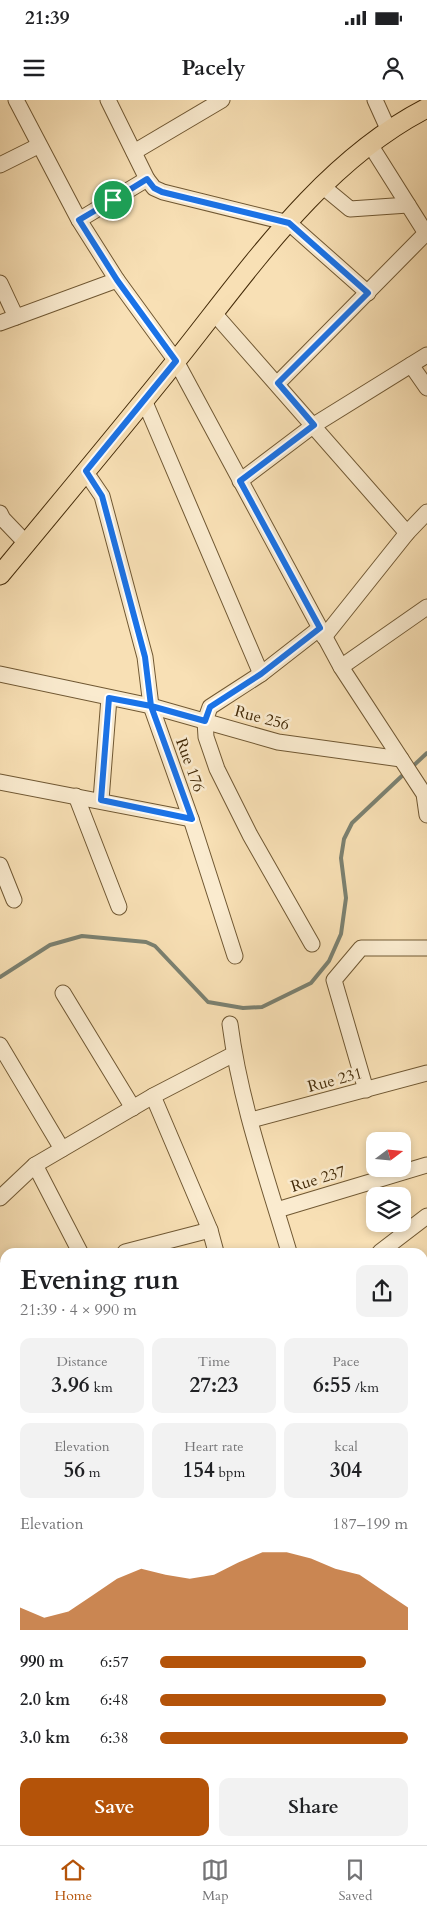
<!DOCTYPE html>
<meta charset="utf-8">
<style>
:root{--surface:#fff;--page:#f2f2f2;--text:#202124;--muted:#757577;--line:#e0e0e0;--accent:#b45309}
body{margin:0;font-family:Cardo,serif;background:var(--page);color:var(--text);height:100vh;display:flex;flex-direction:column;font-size:19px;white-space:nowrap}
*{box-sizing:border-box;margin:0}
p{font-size:16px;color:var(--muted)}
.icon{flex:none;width:28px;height:28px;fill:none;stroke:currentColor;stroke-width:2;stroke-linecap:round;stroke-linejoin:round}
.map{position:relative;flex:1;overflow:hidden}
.panel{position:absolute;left:0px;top:1148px;width:428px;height:598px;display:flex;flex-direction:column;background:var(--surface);border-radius:15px 15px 0 0;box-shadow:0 2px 8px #0003}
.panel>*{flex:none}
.needle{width:32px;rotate:74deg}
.controls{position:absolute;left:366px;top:1032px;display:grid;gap:10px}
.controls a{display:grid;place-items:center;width:45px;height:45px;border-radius:10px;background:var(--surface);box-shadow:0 2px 8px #0003;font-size:25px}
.pin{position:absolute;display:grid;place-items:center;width:42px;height:42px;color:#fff;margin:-21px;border:2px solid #fff;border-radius:50%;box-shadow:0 1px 5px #0007}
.round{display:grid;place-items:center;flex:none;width:52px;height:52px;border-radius:10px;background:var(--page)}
.headline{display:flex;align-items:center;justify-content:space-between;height:85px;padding:0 20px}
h1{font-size:28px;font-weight:600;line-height:38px}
.stats{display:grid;grid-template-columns:repeat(3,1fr);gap:8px;height:85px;padding:5px 20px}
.stats div{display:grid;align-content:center;border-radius:10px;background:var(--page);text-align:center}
.stats b{font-size:21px;font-weight:600}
.stats small{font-size:14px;font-weight:400}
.stats p{font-size:14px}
.chart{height:140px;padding:10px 20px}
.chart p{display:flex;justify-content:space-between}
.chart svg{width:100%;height:90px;margin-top:5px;fill:var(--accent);opacity:.7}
.primary-button{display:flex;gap:10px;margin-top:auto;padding:10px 20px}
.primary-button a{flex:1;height:58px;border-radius:10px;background:var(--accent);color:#fff;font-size:20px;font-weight:600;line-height:58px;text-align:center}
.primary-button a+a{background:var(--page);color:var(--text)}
ul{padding:0 20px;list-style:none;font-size:16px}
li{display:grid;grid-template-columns:80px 60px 1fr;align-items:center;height:38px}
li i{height:12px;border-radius:6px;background:var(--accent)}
.status{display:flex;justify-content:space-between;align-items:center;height:35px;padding:0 25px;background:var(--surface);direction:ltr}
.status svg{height:14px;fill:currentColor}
header{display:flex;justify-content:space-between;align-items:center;height:65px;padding:0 20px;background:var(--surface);font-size:22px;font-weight:600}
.tabs{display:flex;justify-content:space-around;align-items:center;height:70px;border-top:1px solid var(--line);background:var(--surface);font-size:14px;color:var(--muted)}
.tabs a{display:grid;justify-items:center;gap:2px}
.tabs .current{color:var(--accent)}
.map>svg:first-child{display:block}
</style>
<div class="status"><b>21:39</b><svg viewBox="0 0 49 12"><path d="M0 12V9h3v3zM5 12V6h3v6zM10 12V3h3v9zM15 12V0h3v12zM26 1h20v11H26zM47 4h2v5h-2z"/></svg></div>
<header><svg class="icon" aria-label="menu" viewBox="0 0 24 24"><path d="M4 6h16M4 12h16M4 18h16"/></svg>Pacely<svg class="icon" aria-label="person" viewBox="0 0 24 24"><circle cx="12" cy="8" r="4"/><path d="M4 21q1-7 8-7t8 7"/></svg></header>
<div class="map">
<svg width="427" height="1745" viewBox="0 0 427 1745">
<rect width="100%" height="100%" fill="#f8e0b5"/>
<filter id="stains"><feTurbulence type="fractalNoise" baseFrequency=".004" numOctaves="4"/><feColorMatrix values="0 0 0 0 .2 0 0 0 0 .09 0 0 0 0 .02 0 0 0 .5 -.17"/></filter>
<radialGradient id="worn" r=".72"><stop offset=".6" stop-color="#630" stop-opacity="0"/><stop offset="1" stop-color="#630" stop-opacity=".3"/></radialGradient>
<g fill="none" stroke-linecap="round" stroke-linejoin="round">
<g stroke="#7b8171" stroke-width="4">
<polyline points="412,667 427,653"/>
<polyline points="0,877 50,845 82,836 146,842 155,846 208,902 243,908 262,907 311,883 329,861 341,834 346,798 341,758 344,739 352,723 405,673"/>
</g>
<defs>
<g id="minor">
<polyline points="16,0 79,120 117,180 176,261 341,567 424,694 427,715"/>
<polyline points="108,0 147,79 154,88 163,92 289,123 368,193"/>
<polyline points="375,0 389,31"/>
<polyline points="371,46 427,135"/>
<polyline points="134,52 222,0"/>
<polyline points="0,65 38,46"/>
<polyline points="321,85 350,109 408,105"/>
<polyline points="79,120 147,79"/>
<polyline points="0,183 16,217"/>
<polyline points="213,212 407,433"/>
<polyline points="0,223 117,180"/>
<polyline points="411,265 427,288"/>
<polyline points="278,283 427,132"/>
<polyline points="144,300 261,574"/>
<polyline points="85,371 102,396 145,557 151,606 191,719 235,856"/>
<polyline points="240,381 314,325 427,255"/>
<polyline points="0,413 3,419 26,443"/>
<polyline points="324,537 407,433 427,412"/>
<polyline points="341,567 427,507"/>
<polyline points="0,574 151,606 278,642 401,659"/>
<polyline points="0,682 191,719"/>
<polyline points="76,696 119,807"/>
<polyline points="101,700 109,598"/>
<polyline points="0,765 14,800"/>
<polyline points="312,844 250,735 217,669 206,637 205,621 210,607 261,574 320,528"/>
<polyline points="63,893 133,1008"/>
<path d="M230,924C240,1002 267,1078 289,1152"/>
<polyline points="0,945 62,1049"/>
<polyline points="366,990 334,880 361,848 427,848"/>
<polyline points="153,996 210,1130 216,1152"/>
<polyline points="251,1020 427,973"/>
<polyline points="35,1065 80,1152"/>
<polyline points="0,1098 35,1065 153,996 234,954"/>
<polyline points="277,1110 427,1065"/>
<polyline points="125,1152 210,1130"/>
<polyline points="380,1152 427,1116"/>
<polyline points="0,1170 5,1181"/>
<polyline points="422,1176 427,1173"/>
<polyline points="422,1281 427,1277"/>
<polyline points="0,1345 5,1353"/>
<polyline points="422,1369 427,1376"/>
<polyline points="0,1406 5,1403"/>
<polyline points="422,1484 427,1483"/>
<polyline points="0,1500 5,1500"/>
<polyline points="0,1519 5,1530"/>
<polyline points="0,1643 5,1641"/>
<polyline points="422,1656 427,1654"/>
<polyline points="0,1734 5,1732"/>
<polyline points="182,1740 183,1745"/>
<polyline points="315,1740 317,1745"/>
<polyline points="214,1745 225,1740"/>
</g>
<path id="major" d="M0,475C59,404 118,333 176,261C248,171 321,62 427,8"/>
</defs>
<use href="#minor" stroke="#705833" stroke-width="17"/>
<use href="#major" stroke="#432a08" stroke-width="21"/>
<use href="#minor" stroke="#faebcf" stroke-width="15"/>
<use href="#major" stroke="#f8e0b5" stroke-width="19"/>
</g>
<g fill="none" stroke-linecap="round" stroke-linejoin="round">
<defs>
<polyline id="route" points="113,100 79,120 117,180 176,261 86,371 102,396 145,557 151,606 192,719 101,700 109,598 151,606 205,621 210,607 261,574 320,528 240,381 314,325 278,283 368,193 289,123 162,92 154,88 147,79 113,100"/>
</defs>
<use href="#route" stroke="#fff" stroke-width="10"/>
<use href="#route" stroke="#1a73e8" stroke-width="6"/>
</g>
<g text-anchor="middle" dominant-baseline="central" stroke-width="5" stroke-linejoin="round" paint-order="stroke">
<g font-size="16" fill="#432a08" stroke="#faebcf">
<text transform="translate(262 618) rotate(15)">Rue 256</text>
<text transform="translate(190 665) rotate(70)">Rue 176</text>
<text transform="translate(335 980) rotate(-15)">Rue 231</text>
<text transform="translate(318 1079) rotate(-17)">Rue 237</text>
</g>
</g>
<rect width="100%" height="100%" filter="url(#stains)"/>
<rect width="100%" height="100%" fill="url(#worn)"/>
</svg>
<div class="controls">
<a><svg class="needle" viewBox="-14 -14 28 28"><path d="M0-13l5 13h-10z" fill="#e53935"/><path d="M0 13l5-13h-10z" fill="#757577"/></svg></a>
<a><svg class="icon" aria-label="layers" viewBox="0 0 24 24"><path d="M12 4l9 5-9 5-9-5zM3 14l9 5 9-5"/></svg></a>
</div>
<div class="pin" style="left:113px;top:100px;background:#1e9e55"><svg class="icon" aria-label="arrive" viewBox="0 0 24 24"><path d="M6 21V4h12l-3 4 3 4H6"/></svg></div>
<section class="panel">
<div class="headline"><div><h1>Evening run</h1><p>21:39 · 4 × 990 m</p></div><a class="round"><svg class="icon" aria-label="share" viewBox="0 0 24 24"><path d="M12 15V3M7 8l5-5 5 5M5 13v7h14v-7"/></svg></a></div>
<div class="stats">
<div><p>Distance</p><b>3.96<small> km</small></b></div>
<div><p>Time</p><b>27:23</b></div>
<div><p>Pace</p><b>6:55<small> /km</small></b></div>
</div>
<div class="stats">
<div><p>Elevation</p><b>56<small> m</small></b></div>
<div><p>Heart rate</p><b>154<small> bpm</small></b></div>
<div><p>kcal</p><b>304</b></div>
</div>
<div class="chart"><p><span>Elevation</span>187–199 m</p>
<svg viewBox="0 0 160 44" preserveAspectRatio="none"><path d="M0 44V33L10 38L20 35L30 27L40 19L50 14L60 17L70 19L80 17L90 11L100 6L110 6L120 9L130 14L140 17L150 25L160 33V44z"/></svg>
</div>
<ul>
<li><b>990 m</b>6:57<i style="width:83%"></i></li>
<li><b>2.0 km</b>6:48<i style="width:91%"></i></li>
<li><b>3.0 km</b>6:38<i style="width:100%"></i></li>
</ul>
<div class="primary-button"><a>Save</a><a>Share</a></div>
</section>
</div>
<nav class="tabs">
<a class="current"><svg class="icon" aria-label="home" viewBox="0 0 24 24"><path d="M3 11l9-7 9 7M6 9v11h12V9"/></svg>Home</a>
<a><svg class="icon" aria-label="map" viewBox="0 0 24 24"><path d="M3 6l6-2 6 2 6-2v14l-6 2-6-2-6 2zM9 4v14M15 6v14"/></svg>Map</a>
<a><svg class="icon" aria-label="saved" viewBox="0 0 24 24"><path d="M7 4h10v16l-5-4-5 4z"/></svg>Saved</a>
</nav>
